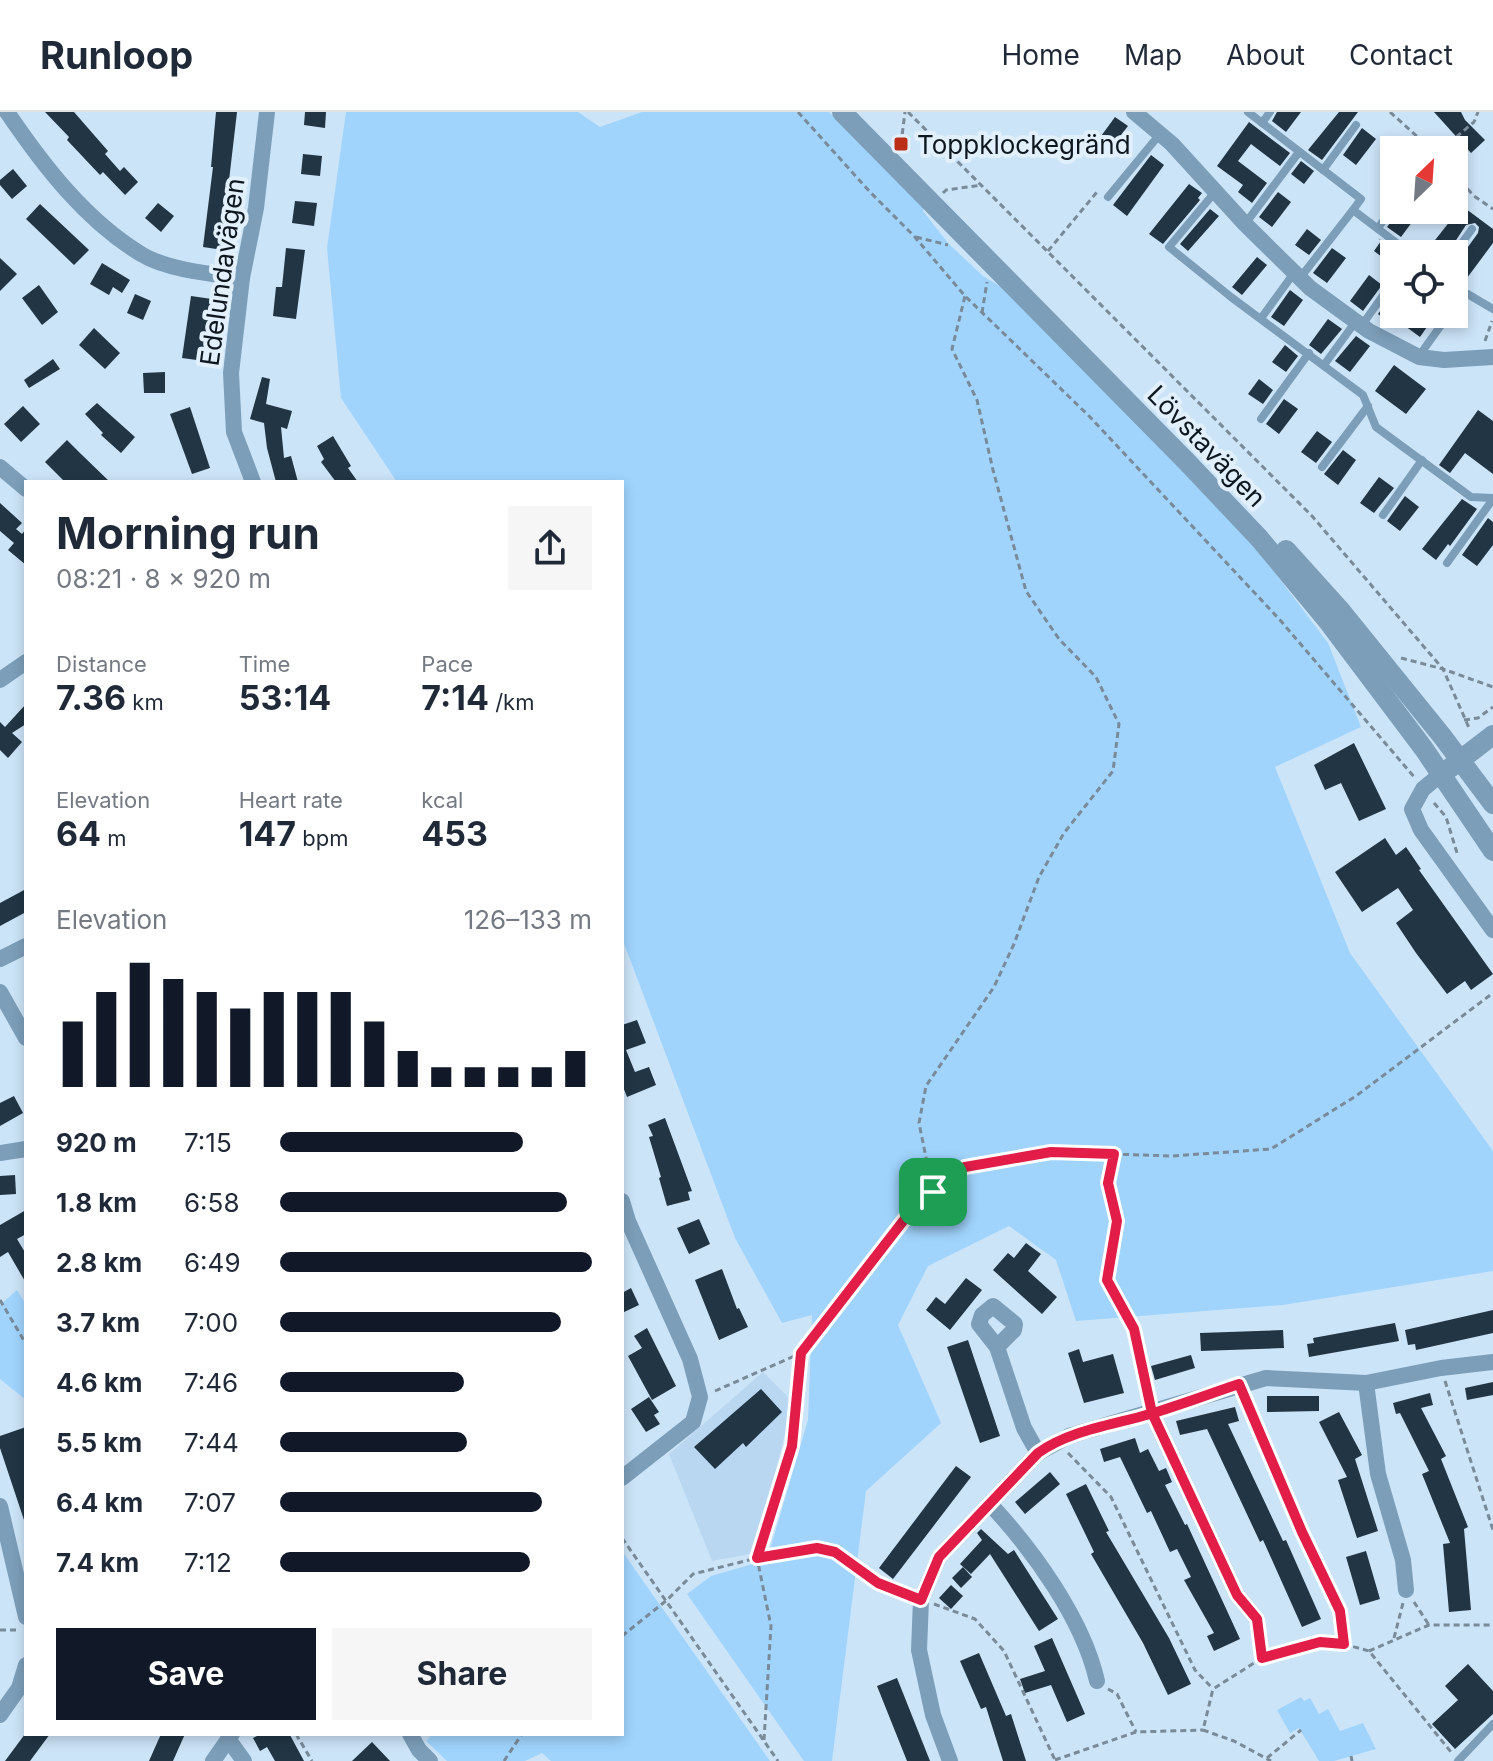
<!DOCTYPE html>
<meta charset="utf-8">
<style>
:root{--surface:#fff;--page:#f6f6f7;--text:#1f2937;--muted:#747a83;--line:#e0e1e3;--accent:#111827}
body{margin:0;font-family:Inter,sans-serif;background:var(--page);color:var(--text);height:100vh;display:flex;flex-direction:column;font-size:30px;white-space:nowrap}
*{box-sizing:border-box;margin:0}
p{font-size:26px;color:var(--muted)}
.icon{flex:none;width:44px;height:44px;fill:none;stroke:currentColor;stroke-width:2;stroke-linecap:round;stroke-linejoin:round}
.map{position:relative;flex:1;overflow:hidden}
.side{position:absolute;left:24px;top:368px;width:600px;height:1256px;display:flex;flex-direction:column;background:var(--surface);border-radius:0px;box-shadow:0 4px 12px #0003}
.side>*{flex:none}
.needle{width:52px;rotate:25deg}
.controls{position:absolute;left:1380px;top:24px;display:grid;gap:16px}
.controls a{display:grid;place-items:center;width:88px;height:88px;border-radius:0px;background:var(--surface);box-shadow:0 4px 12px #0003;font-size:40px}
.pin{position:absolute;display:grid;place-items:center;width:68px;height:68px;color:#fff;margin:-34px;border-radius:16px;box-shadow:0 4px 12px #0006}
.round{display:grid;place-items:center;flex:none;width:84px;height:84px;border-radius:0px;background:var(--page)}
.head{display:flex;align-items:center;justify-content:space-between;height:136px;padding:0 32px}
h1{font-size:44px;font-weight:700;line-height:60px}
.stats{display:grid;grid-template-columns:repeat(3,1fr);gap:12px;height:136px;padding:8px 32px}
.stats div{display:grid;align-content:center}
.stats b{font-size:34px;font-weight:700}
.stats small{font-size:22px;font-weight:400}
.stats p{font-size:22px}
.chart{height:224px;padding:16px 32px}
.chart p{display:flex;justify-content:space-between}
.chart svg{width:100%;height:144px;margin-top:8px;stroke:var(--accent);stroke-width:6}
.cta{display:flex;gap:16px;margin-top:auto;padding:16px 32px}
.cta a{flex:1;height:92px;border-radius:0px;background:var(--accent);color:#fff;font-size:32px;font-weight:700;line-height:92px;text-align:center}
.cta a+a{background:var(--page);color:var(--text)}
ul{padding:0 32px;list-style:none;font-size:26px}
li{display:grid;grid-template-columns:128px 96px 1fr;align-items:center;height:60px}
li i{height:20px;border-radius:10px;background:var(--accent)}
header{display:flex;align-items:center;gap:48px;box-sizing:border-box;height:112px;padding:0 40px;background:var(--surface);border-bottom:2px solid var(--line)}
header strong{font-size:38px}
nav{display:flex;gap:44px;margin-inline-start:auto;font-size:28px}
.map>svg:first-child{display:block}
</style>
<header>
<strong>Runloop</strong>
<nav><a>Home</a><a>Map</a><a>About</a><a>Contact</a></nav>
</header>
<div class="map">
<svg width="1493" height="1649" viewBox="0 0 1493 1649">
<rect width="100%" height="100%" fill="#cce4f8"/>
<polygon fill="#b9d7f0" points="763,1260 793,1290 755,1441 712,1449 669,1342"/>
<g fill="#a0d4fd">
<polygon points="346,0 578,0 600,15 642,0 829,0 924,94 923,99 948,131 983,164 1008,179 1254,433 1328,531 1361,615 1275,655 1350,841 1493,1039 1493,1159 1283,1193 1076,1209 1056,1148 1009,1114 928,1154 898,1213 941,1311 866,1379 832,1649 804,1649 687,1482 711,1464 767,1448 808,1308 812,1203 782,1211 735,1126 622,826 622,370 397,370 341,286 327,136"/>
<polygon points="17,1178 26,1193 26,1288 0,1267 0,1193"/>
<polygon points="622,1439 770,1649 551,1649 542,1641 525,1649 447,1649 426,1629 433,1622 622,1622"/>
<polygon points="1301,1585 1304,1589 1310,1586 1319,1602 1328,1597 1340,1619 1363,1611 1376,1637 1334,1649 1319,1649 1299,1616 1290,1621 1277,1598"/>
</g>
<g fill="#213544">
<polygon points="45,0 74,0 108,39 105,42 120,59 124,55 138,70 125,83 103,60 100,63 67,28 69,25"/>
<polygon points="216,0 237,0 228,77 231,78 230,99 223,138 203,135 213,55 211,55"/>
<polygon points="305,0 326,0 325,16 304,13"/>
<polygon points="1277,0 1301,0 1286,20 1272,9"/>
<polygon points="1339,0 1358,0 1322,48 1308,38"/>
<polygon points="1434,0 1461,0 1465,8 1485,28 1471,41"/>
<polygon points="1115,5 1128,14 1108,40 1096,31"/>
<polygon points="1249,10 1290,41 1280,54 1251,32 1238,49 1267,71 1252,91 1238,80 1243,73 1217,54"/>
<polygon points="1362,16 1376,27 1356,53 1343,43"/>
<polygon points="303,42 322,44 320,64 301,62"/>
<polygon points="1151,43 1164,53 1127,104 1113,93"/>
<polygon points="1301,49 1314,59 1304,72 1291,62"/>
<polygon points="13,57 27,74 12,87 0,73 0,68"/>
<polygon points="1189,72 1202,81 1198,86 1200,88 1163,132 1149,122"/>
<polygon points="1278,80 1291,90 1272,115 1259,105"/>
<polygon points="295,89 317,91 314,114 292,111"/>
<polygon points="158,91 174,104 161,120 145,106"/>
<polygon points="40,92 89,138 74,153 26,107"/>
<polygon points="1462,94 1493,117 1493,131 1464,170 1454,167 1454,149 1460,146 1478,121 1479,115 1475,111 1466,113 1447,142 1424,142"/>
<polygon points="1210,97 1219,104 1188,139 1180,132"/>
<polygon points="1400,98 1421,98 1401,125 1387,115"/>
<polygon points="1307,117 1321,128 1309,143 1295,133"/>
<polygon points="1378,126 1394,138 1394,154 1374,139 1381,129"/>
<polygon points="286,136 305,138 296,207 273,204 276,175 282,175"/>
<polygon points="1332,136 1346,146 1327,171 1313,161"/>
<polygon points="1257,145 1267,153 1242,183 1232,175"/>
<polygon points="0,146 17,162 0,179"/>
<polygon points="102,151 130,168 122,181 113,175 109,183 90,172"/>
<polygon points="1369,163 1382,173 1363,199 1350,189"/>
<polygon points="39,173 58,200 42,213 22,186"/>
<polygon points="1290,178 1303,188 1284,214 1271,205"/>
<polygon points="135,182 151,189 143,208 127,201"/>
<polygon points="1393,182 1394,202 1436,202 1420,225 1394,206 1394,214 1378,202"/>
<polygon points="191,184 212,187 204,249 182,246"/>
<polygon points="1328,207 1342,217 1321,242 1309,233"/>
<polygon points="94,216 120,241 105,257 79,233"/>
<polygon points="1356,224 1370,234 1350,260 1335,249"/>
<polygon points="1285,233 1298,244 1286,260 1272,250"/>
<polygon points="53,247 60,257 29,276 24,268"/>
<polygon points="1394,253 1426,277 1406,302 1375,279"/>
<polygon points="165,260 165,281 144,281 143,261"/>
<polygon points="262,265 270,267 266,292 292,299 287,317 281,315 284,346 291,344 298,370 276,370 267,336 264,311 250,307"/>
<polygon points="1259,267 1273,278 1263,292 1248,282"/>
<polygon points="1284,287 1298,297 1279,322 1266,312"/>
<polygon points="97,291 135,325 121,341 101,323 103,321 85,302"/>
<polygon points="23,294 40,312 21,330 4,312"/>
<polygon points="190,295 210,356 192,362 170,302"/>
<polygon points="1478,298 1493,309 1493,362 1465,341 1450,361 1439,353"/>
<polygon points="1317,319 1332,330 1316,351 1301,340"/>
<polygon points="333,324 351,354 348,356 358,370 336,370 321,350 324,347 317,334"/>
<polygon points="67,328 81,342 110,370 65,370 45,350"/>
<polygon points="1343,338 1356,348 1338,373 1324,362"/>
<polygon points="1379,365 1394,376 1374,401 1360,391"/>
<polygon points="1405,384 1419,395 1400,419 1387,409"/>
<polygon points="1462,387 1477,397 1450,434 1448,432 1436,448 1422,437"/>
<polygon points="0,391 22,411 16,417 22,422 26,417 26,453 8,438 14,431 0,419"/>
<polygon points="1488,406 1493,410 1493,433 1477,454 1462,443"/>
<polygon points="26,592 26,612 12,621 22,630 8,646 0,638 0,610 5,615"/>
<polygon points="1354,631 1386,697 1359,709 1341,671 1325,678 1314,653"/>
<polygon points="1385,726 1396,743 1406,735 1421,757 1419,758 1493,862 1471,878 1465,869 1447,882 1416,841 1396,811 1413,798 1398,776 1362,800 1335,760"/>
<polygon points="26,777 26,800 0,814 0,791"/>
<polygon points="637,908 646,931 626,938 635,960 649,955 656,973 627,985 622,972 622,913"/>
<polygon points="14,984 23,1001 0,1014 0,991"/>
<polygon points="665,1006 692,1079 688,1080 690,1088 667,1094 659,1066 661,1065 649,1025 653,1024 648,1013"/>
<polygon points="15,1063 16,1082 0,1083 0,1064"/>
<polygon points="26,1098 26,1122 17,1127 26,1142 26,1171 8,1140 0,1145 0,1113"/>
<polygon points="699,1107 710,1132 689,1142 677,1116"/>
<polygon points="1026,1131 1041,1142 1028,1159 1057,1185 1042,1202 993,1158 1008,1141 1014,1146"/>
<polygon points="722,1157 737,1197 739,1196 748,1215 719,1228 695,1168"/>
<polygon points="966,1166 982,1178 950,1218 926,1198 936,1185 945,1192"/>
<polygon points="631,1176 639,1193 622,1201 622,1181"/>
<polygon points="1493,1198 1493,1221 1416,1238 1415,1232 1408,1233 1405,1218"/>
<polygon points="1395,1211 1399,1229 1309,1245 1307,1232 1314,1231 1313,1226"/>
<polygon points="647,1216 676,1274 652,1288 628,1244 642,1236 634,1224"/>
<polygon points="1283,1218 1284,1236 1201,1239 1200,1221"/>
<polygon points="968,1228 1000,1324 980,1331 947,1235"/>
<polygon points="1079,1237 1083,1250 1113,1242 1124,1281 1084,1291 1068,1241"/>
<polygon points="1191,1243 1195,1256 1155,1268 1151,1254"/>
<polygon points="1493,1270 1493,1283 1467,1288 1465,1276"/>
<polygon points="761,1277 782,1300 746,1335 743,1331 715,1357 694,1335"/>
<polygon points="1430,1281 1433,1293 1421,1296 1446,1344 1441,1347 1468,1415 1464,1417 1471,1498 1449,1500 1443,1432 1450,1431 1422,1362 1429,1359 1400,1301 1396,1302 1393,1291"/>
<polygon points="1267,1284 1319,1284 1319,1299 1267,1300"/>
<polygon points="649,1285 659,1300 654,1303 660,1312 646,1320 631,1297"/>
<polygon points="1235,1295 1239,1309 1228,1312 1283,1429 1286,1428 1321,1507 1302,1515 1263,1428 1260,1430 1207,1317 1180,1323 1176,1309"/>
<polygon points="1339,1300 1362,1343 1355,1347 1378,1419 1357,1426 1338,1368 1347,1365 1319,1310"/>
<polygon points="26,1315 26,1408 24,1408 0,1336 0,1324"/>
<polygon points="1135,1326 1140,1341 1148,1337 1159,1359 1166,1356 1172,1370 1165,1373 1185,1413 1187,1412 1240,1527 1214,1539 1207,1524 1214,1521 1184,1468 1191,1465 1177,1437 1170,1440 1151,1399 1147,1401 1120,1345 1104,1350 1100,1337"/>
<polygon points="956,1354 971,1365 893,1467 879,1456"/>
<polygon points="1050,1360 1060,1372 1025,1402 1015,1390"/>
<polygon points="1086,1372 1109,1419 1106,1420 1169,1526 1191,1572 1168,1583 1143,1531 1091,1442 1094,1440 1066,1382"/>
<polygon points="981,1417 1008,1442 1014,1438 1058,1507 1039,1519 990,1442 971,1462 960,1452 982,1428 977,1421"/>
<polygon points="1366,1439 1380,1487 1360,1493 1346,1445"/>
<polygon points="963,1455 972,1465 961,1476 952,1466"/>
<polygon points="951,1473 963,1484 951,1497 939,1486"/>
<polygon points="1052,1526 1085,1602 1067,1610 1051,1573 1025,1581 1020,1567 1045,1559 1034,1534"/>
<polygon points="979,1541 1006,1604 1011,1602 1026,1649 1003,1649 986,1595 981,1597 960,1549"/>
<polygon points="1468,1552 1493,1579 1493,1602 1455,1637 1432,1612 1458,1588 1445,1574"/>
<polygon points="897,1566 930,1649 907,1649 877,1574"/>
<polygon points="25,1622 50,1622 30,1649 5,1649"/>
<polygon points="161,1622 185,1622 173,1649 149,1649"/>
<polygon points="261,1622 292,1622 290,1623 304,1649 275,1649 267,1635 260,1639 253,1626"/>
<polygon points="372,1630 390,1649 352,1649"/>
</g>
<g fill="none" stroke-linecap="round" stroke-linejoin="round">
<g stroke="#798a99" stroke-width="3" stroke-dasharray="6 4" stroke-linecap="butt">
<polyline points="798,0 870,80 914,124 965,184 1090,305 1280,508 1415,666"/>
<polyline points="908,0 1312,404 1443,557 1470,618"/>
<polyline points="1390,0 1432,38"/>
<polyline points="901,32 905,0"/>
<polyline points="1441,38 1474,10 1478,0"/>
<polyline points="1454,62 1474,84 1493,97"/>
<polyline points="943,81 946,78 982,73"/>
<polyline points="916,125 948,133"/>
<polyline points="1048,139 1097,80"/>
<polyline points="982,201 987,170"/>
<polyline points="1485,229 1492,209"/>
<polyline points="1401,546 1443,557 1493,575"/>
<polyline points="1464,608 1478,606 1493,595"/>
<polyline points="1434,691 1446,705 1457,741"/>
<polyline points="1114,1042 1108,1071 1117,1109 1107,1168 1134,1217 1148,1284"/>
<polyline points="933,1080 919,1011 926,974 994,875 1014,832 1039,765 1064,721 1113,659 1119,612 1096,565 1059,527 1026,479 993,358 977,288 952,237 965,184"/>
<polyline points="0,1188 26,1232"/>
<polyline points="1445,1269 1493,1418"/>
<polyline points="715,1279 799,1242"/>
<polyline points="1246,1289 1302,1420 1340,1499 1344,1532"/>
<polyline points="1068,1341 1111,1385 1195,1558 1213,1577"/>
<polyline points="622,1426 778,1649"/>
<polyline points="1414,1490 1429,1513"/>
<polyline points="934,1492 975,1507 1004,1539 1055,1648"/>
<polyline points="0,1518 16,1518"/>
<polyline points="1259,1520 1262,1546 1320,1530 1344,1532 1369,1539 1451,1640"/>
<polyline points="622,1524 667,1488 693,1462 757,1446 792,1334 801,1241 914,1095 933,1080 965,1055 1051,1040 1172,1044 1271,1037 1356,984 1493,881"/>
<polyline points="1394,1526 1403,1491"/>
<polyline points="1369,1539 1429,1513 1493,1513"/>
<polyline points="1262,1546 1213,1577 1203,1618 1234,1629 1271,1649"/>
<polyline points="1108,1577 1117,1582 1136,1620"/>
<polyline points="296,1622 312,1649"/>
<polyline points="764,1628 771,1514 757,1446 817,1436 835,1440 878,1471 908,1483"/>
<polyline points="1351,1644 1352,1649"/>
<polyline points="1267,1646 1301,1618"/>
<polyline points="1055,1648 1136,1620 1203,1618"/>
<polyline points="504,1649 522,1622"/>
</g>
<g stroke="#7c9eb9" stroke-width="8">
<polyline points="1248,0 1361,87 1353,98 1411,142"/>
<polyline points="1262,11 1270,0"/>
<polyline points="1323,58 1356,13"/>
<polyline points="1215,80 1169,135 1231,185 1363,283 1376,315 1471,385 1493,386"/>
<polyline points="1108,85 1160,22"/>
<polyline points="1245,112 1299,40"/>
<polyline points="1378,116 1394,94"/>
<polyline points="1454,142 1472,117"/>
<polyline points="1300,166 1353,98"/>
<polyline points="1454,174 1493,197"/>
<polyline points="1454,194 1464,181"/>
<polyline points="1262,205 1294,161"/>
<polyline points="1362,213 1394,168"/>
<polyline points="1419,244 1449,202"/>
<polyline points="1324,253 1356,209"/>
<polyline points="1261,307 1309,241"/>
<polyline points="1322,355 1368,294"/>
<polyline points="1383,403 1422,348"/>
<polyline points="1447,451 1493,387"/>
<polyline points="1458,1649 1493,1612"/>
</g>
<g stroke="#7c9eb9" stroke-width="16">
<path d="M7,0C43,53 85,108 141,142C167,158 212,162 242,166"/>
<polyline points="1134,0 1172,32 1245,112 1310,176 1369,219 1419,245 1444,248 1493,245"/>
<polyline points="0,355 26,377"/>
<polyline points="253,370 234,320 231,261 242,166 256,96 267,0"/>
<polyline points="0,568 26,550"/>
<polyline points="1440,663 1423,677 1412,697 1421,718 1493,818"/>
<polyline points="0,847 26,834"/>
<polyline points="0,880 26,926"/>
<polyline points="0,1041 26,1037"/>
<polyline points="622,1089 628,1109 690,1247 700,1285 693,1310 622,1366"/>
<polyline points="997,1235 1014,1218 1015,1212 993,1194 982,1203 979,1212 997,1235 1024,1316 1038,1341"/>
<polyline points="1366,1271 1378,1362 1403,1448 1406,1478"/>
<polyline points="1152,1301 1237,1483 1257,1507"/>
<path d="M990,1392C1033,1438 1083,1507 1097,1569"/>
<polyline points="0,1394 26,1505"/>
<polyline points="0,1603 19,1576 26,1553"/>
<polyline points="410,1622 419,1638 430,1649"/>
<polyline points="228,1627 244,1649"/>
<polyline points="213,1649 232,1622"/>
<polyline points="950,1649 933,1603 919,1538 921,1488 939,1445 1038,1341 1069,1324 1266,1266 1366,1271 1441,1256 1493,1250"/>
</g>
<g stroke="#7c9eb9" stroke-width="20">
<polyline points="842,0 1187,350 1259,426 1327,508 1424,637 1493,739"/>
<polyline points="1286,438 1341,499 1442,624 1493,692"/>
<polyline points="1450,656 1493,623"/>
</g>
</g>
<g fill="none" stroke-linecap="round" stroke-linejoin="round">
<defs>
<path id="route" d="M933,1080L965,1055L1051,1040L1114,1042L1108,1071L1117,1109L1107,1168L1134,1217L1152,1301L1237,1483L1257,1507L1262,1546L1320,1530L1344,1532L1340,1499L1302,1420L1239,1272C1209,1282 1180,1293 1150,1302C1113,1313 1070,1318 1038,1341L939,1445L921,1488L878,1471L835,1440L817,1436L757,1446L792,1334L801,1241L914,1095L933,1080"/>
</defs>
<use href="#route" stroke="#fff" stroke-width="16"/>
<use href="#route" stroke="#e11d48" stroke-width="10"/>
</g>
<rect fill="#ba2e16" stroke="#e1f0fc" stroke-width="3" x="893" y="24" width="16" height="16" rx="4"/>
<g text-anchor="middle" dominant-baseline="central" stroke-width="8" stroke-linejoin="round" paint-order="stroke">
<g font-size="26" fill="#0e171e" stroke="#e1f0fc" text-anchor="start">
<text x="917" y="32">Toppklockegränd</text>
</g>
<g font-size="26" fill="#0e171e" stroke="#e1f0fc">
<text transform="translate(222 160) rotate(-82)">Edelundavägen</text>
<text transform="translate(1207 334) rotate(46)">Lövstavägen</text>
</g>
</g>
</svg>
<div class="controls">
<a><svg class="needle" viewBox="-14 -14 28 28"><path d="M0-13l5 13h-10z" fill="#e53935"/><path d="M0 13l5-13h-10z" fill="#747a83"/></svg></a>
<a><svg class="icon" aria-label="locate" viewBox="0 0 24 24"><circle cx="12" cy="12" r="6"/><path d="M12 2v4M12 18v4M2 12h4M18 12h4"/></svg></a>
</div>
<div class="pin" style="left:933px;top:1080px;background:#1e9e55"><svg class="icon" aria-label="arrive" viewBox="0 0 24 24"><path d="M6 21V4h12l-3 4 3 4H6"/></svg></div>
<section class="side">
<div class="head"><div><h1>Morning run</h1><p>08:21 · 8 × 920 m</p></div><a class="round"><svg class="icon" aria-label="share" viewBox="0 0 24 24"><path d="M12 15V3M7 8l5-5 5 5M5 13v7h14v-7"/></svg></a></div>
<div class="stats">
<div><p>Distance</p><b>7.36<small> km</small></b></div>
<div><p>Time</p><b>53:14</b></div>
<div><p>Pace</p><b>7:14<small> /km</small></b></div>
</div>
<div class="stats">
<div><p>Elevation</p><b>64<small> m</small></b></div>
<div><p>Heart rate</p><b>147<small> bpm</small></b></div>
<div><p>kcal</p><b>453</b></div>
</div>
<div class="chart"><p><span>Elevation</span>126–133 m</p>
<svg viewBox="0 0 160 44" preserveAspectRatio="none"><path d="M5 44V24M15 44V15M25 44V6M35 44V11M45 44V15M55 44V20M65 44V15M75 44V15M85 44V15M95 44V24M105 44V33M115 44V38M125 44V38M135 44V38M145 44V38M155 44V33"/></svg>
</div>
<ul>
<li><b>920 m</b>7:15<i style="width:78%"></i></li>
<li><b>1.8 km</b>6:58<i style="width:92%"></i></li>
<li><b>2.8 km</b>6:49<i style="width:100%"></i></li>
<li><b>3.7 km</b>7:00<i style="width:90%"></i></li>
<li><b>4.6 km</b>7:46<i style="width:59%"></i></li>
<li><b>5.5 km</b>7:44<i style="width:60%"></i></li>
<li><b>6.4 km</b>7:07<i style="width:84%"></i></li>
<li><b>7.4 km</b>7:12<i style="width:80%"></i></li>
</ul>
<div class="cta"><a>Save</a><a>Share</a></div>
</section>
</div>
